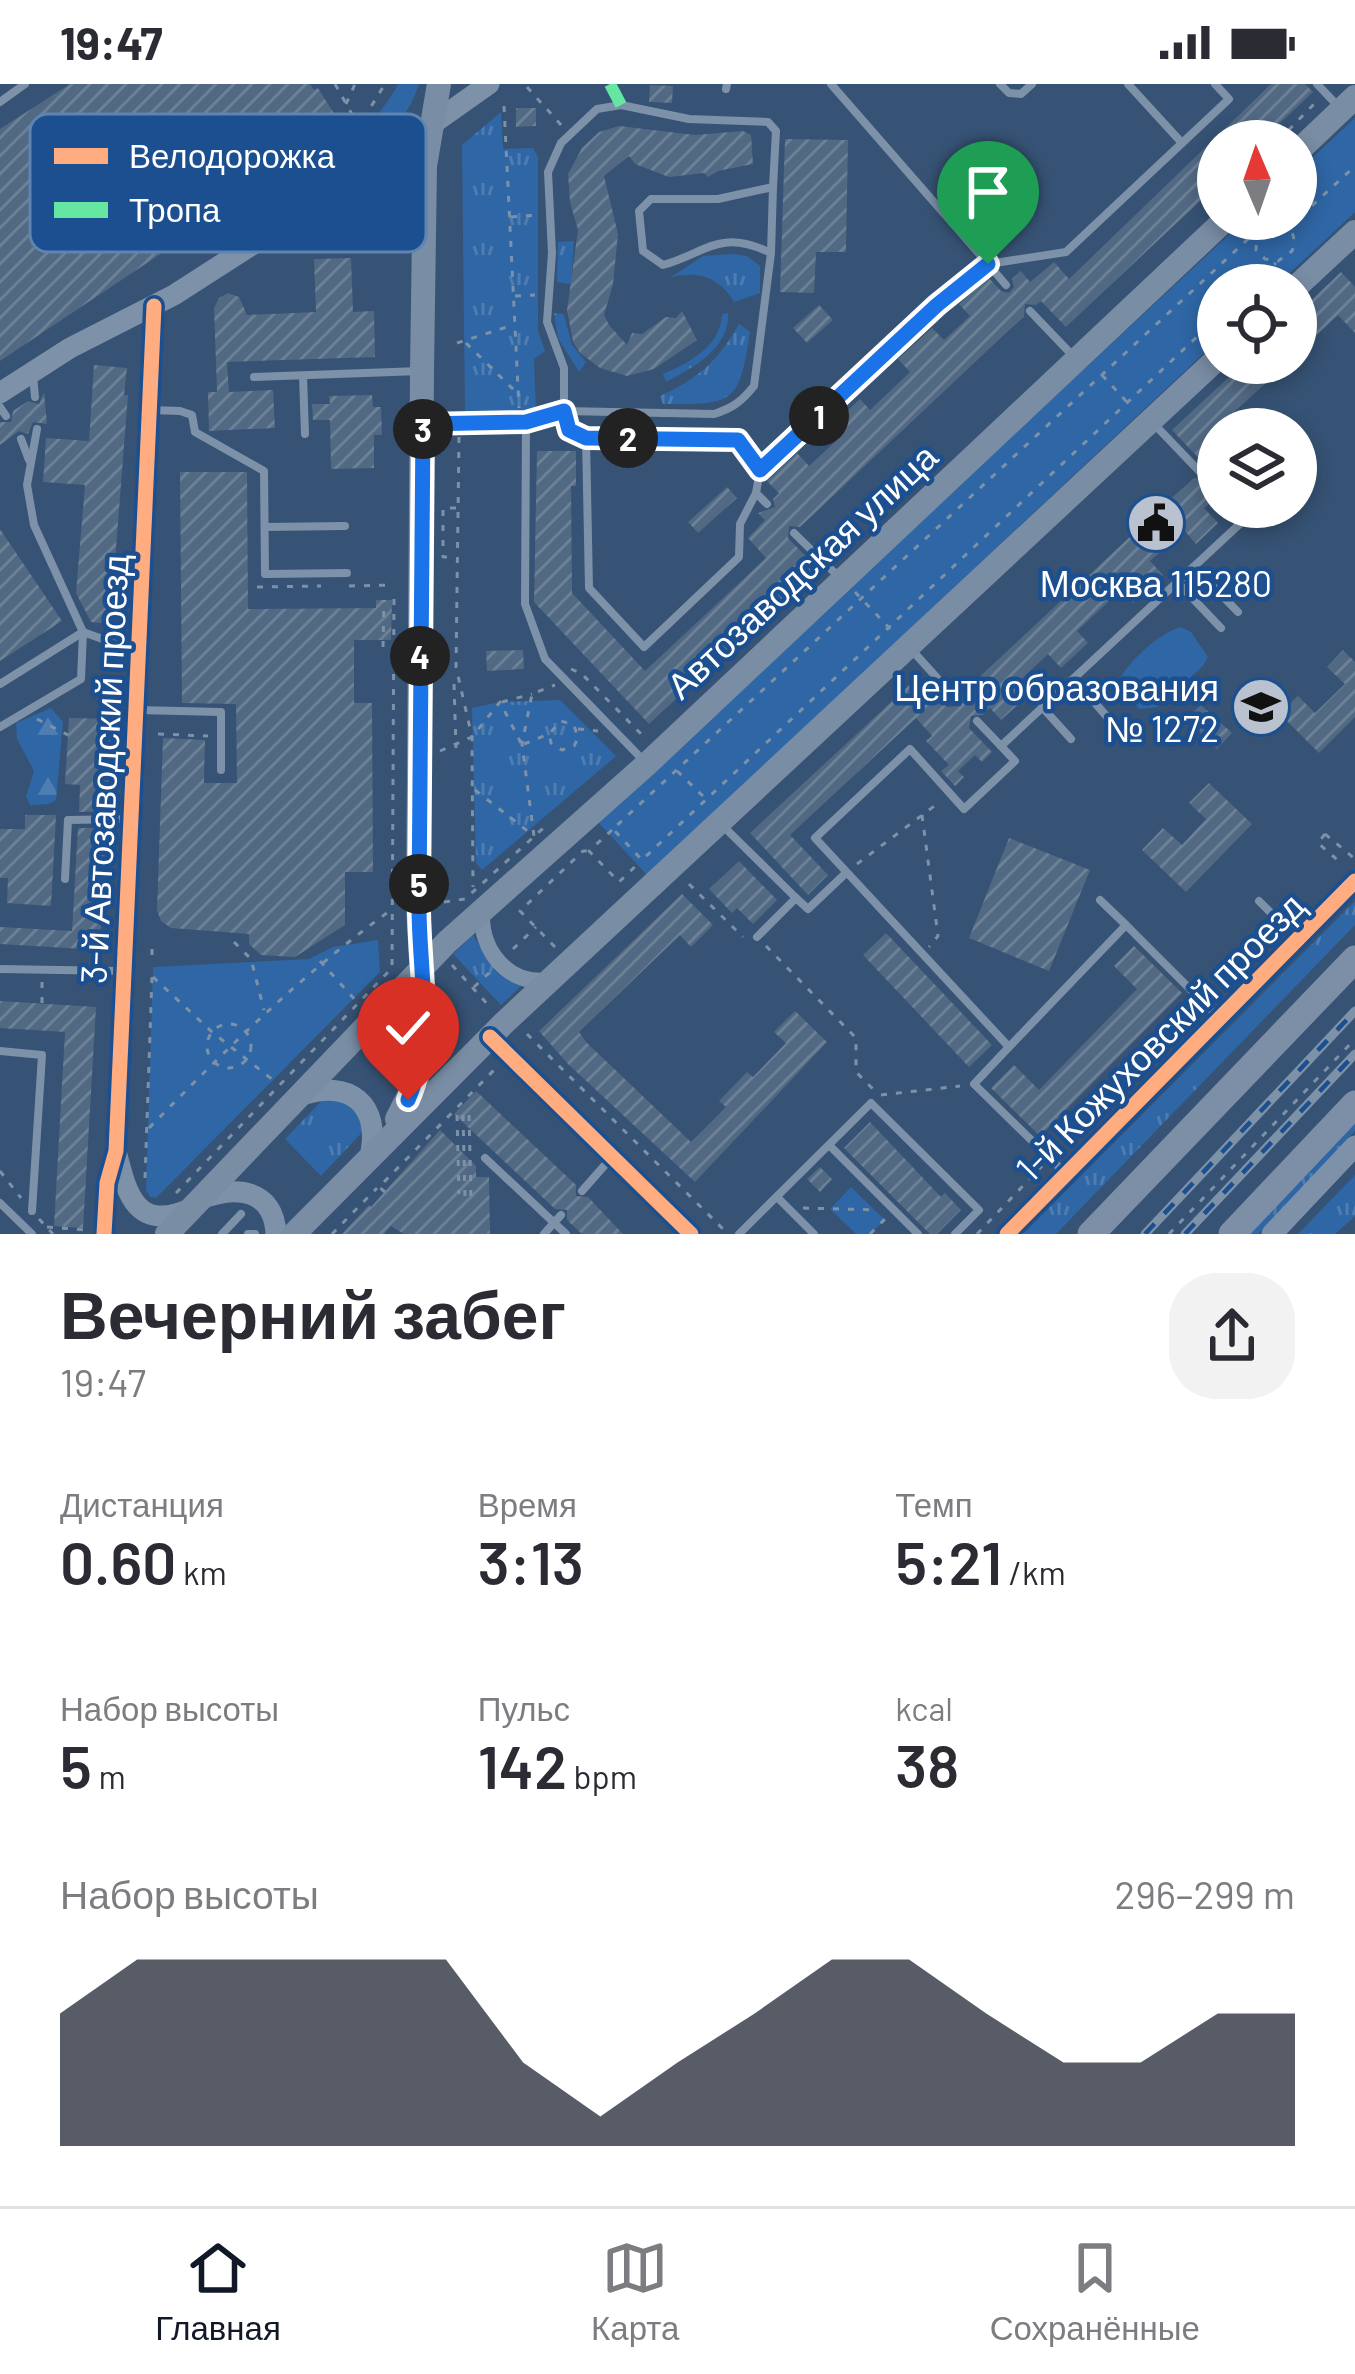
<!DOCTYPE html>
<html lang="ru">
<meta charset="utf-8">
<style>
:root{--surface:#fff;--page:#f2f2f3;--text:#2b2b33;--muted:#7c7c81;--line:#e1e1e2;--accent:#111827}
body{margin:0;font-family:Barlow,sans-serif;background:var(--page);color:var(--text);height:100vh;display:flex;flex-direction:column;font-size:45px;white-space:nowrap}
*{box-sizing:border-box;margin:0}
p{font-size:39px;color:var(--muted)}
.icon{flex:none;width:66px;height:66px;fill:none;stroke:currentColor;stroke-width:2;stroke-linecap:round;stroke-linejoin:round}
.map{position:relative;height:1150px;overflow:hidden}
.panel{display:flex;flex-direction:column;background:var(--surface);flex:1}
.panel>*{flex:none}
.needle{width:78px;rotate:358deg}
.tools{position:absolute;left:1197px;top:36px;display:grid;gap:24px}
.tools a{display:grid;place-items:center;width:120px;height:120px;border-radius:50%;background:var(--surface);box-shadow:0 6px 18px #0003;font-size:60px}
.pin{position:absolute;display:grid;place-items:center;width:102px;height:102px;color:#fff;margin:-123px -51px;border-radius:50% 50% 50% 0;rotate:-45deg;box-shadow:0 0 12px #0007}
.pin .icon{rotate:45deg}
.km{position:absolute;width:60px;height:60px;margin:-30px;border-radius:50%;background:#222;color:#fff;font-size:33px;line-height:60px;text-align:center}
.round{display:grid;place-items:center;flex:none;width:126px;height:126px;border-radius:48px;background:var(--page)}
.headline{display:flex;align-items:center;justify-content:space-between;height:204px;padding:0 60px}
h1{font-size:66px;font-weight:600;line-height:90px}
.stats{display:grid;grid-template-columns:repeat(3,1fr);gap:18px;height:204px;padding:12px 60px}
.stats div{display:grid;align-content:center}
.stats b{font-size:60px;font-weight:600}
.stats small{font-size:33px;font-weight:400}
.stats p{font-size:33px}
.chart{height:336px;padding:24px 60px}
.chart p{display:flex;justify-content:space-between}
.chart svg{width:100%;height:216px;margin-top:12px;fill:var(--accent);opacity:.7}
.status{display:flex;justify-content:space-between;align-items:center;height:84px;padding:0 60px;background:var(--surface);direction:ltr}
.status svg{height:33px;fill:currentColor}
.tabs{display:flex;justify-content:space-around;align-items:center;height:168px;border-top:3px solid var(--line);background:var(--surface);font-size:33px;color:var(--muted)}
.tabs a{display:grid;justify-items:center;gap:6px}
.tabs .current{color:var(--accent)}
.map>svg:first-child{display:block}
</style>
<div class="status"><b>19:47</b><svg viewBox="0 0 49 12"><path d="M0 12V9h3v3zM5 12V6h3v6zM10 12V3h3v9zM15 12V0h3v12zM26 1h20v11H26zM47 4h2v5h-2z"/></svg></div>
<div class="map">
<svg width="1355" height="1150" viewBox="0 0 1355 1150">
<defs>
<pattern id="grass-tufts" width="24" height="20" patternUnits="userSpaceOnUse" patternTransform="scale(3)"><rect width="24" height="20" fill="#2f66a5"/><path d="M3 7l-1-3M5 7V3M7 7l1-3M15 17l-1-3M17 17v-4M19 17l1-3" fill="none" stroke="#4e7db2"/></pattern>
<pattern id="forest-firs" width="22" height="20" patternUnits="userSpaceOnUse" patternTransform="scale(3)"><rect width="22" height="20" fill="#2f66a5"/><path d="M5 1l3.5 6h-7zM16 11l3.5 6h-7z" fill="#4e7db2"/></pattern>
<pattern id="building-hatch" width="6" height="6" patternUnits="userSpaceOnUse" patternTransform="scale(3)"><rect width="6" height="6" fill="#526984"/><path d="M-1 1l2-2M0 6l6-6M5 7l2-2" fill="none" stroke="#6c8096"/></pattern>
</defs>
<rect width="100%" height="100%" fill="#365274"/>
<g fill="url(#grass-tufts)">
<path d="M398,0H419C407,37 385,55 355,77C356,49 385,27 398,0Z"/>
<polygon points="501,28 503,65 533,64 538,73 538,247 545,267 534,275 536,328 465,329 462,61"/>
<polygon points="574,157 571,200 557,198 558,158"/>
<path d="M734,170L747,172L760,182V209L734,218C719,193 699,187 671,193L703,172Z"/>
<polygon points="554,229 564,231 572,261 586,278 579,288 558,254"/>
<path d="M728,229C730,264 693,284 666,298L663,290C689,279 721,262 722,230Z"/>
<path d="M739,240L750,248C739,318 736,321 663,320L660,312C700,294 719,275 739,240Z"/>
<polygon points="560,616 616,672 482,786 476,779 472,624 500,618"/>
<polygon points="1355,817 1355,841 1056,1150 1023,1150"/>
<polygon points="473,851 496,888 521,902 501,921 453,870"/>
<polygon points="330,1008 344,1010 367,1043 321,1092 285,1055"/>
<polygon points="1355,1039 1355,1047 1258,1150 1250,1150"/>
<polygon points="1355,1091 1355,1132 1335,1150 1298,1150"/>
</g>
<polygon fill="url(#forest-firs)" points="51,624 63,638 56,716 49,720 30,721 26,712 34,687 17,655 16,639"/>
<g fill="#2f66a5">
<polygon points="1355,34 1355,128 1277,201 1218,201 1218,256 647,791 597,737 1246,135 1296,135 1296,89"/>
<path d="M1181,543L1191,548L1208,573L1203,582L1157,623L1139,625L1119,596C1129,577 1160,548 1181,543Z"/>
<polygon points="378,856 380,888 156,1114 150,1113 146,1106 153,883 309,875 333,863"/>
<polygon points="851,1103 885,1136 870,1150 856,1150 830,1125"/>
</g>
<g fill="url(#building-hatch)">
<polygon points="70,0 310,0 314,6 318,4 345,47 0,277 0,45"/>
<polygon points="1271,0 1305,0 1313,8 1261,57 1218,57 1218,100 1066,243 1041,217 1036,221 1025,220 1024,233 1006,249 800,443 789,442 788,454 817,484 649,640 534,518 537,367 576,367 576,402 571,402 572,509 645,587 766,474 748,454 765,436 758,429 775,423 773,415 779,409 767,397 797,369 809,382 836,357 826,347 860,315 870,326 910,288 898,275 932,244 944,256 970,232 959,220 988,193 1001,207 1009,209 1014,203 1012,195 1021,187 1030,198 1054,178 1069,195"/>
<polygon points="650,1 673,2 672,19 649,18"/>
<polygon points="516,24 536,24 536,42 516,43"/>
<polygon points="619,42 695,51 743,47 751,51 753,80 718,87 708,93 704,89 669,93 635,80 629,72 604,92 618,150 613,200 604,231 609,241 627,261 632,249 642,250 666,233 676,234 682,227 697,256 654,285 627,292 600,284 580,269 573,258 567,226 578,146 570,118 568,90 582,64 599,48"/>
<polygon points="785,55 848,56 846,168 816,168 814,209 780,208"/>
<polygon points="351,174 353,228 374,227 375,273 227,278 229,308 273,306 275,344 209,347 208,308 217,308 214,224 219,214 228,209 239,213 247,231 316,228 314,175"/>
<polygon points="1341,188 1355,203 1355,249 1338,231 1296,270 1296,231"/>
<polygon points="819,221 833,236 807,259 793,244"/>
<polygon points="1244,279 1287,279 1218,343 1218,412 1204,424 1218,439 1196,460 1184,446 1150,477 1163,491 1133,519 1121,506 1077,547 1088,559 1061,584 1048,570 1013,603 1024,615 1001,636 990,624 983,631 971,632 969,644 992,668 982,678 975,671 958,687 964,693 955,702 941,687 949,681 926,657 932,652 916,634 790,751 828,791 808,811 750,749 918,593 947,623 961,622 962,609 1174,412 1194,394 1205,395 1207,383 1172,346"/>
<polygon points="94,281 127,284 124,311 128,311 110,540 91,538 76,509 85,401 43,398 46,354 89,357"/>
<polygon points="44,308 47,340 33,338 28,350 19,347 0,361 0,338 11,338 13,327 28,317 39,320"/>
<polygon points="372,311 373,323 381,323 382,351 374,351 374,384 331,385 330,336 313,336 312,320 330,320 329,312"/>
<polygon points="180,388 247,388 248,525 376,524 376,516 392,516 391,556 354,556 354,619 372,619 373,788 345,788 345,841 295,873 261,871 249,860 249,850 171,844 161,837 157,826 163,654 205,656 204,699 237,699 236,620 182,619"/>
<polygon points="727,403 737,414 698,449 688,438"/>
<polygon points="0,445 62,537 0,577"/>
<polygon points="523,566 524,585 487,587 486,567"/>
<polygon points="1343,566 1355,578 1355,633 1319,669 1280,630 1298,612 1315,629 1345,600 1327,583"/>
<polygon points="1201,621 1232,649 1217,665 1186,634"/>
<polygon points="69,634 113,635 107,727 79,728 80,701 65,700"/>
<polygon points="1209,699 1252,740 1186,808 1142,766 1163,744 1182,761 1206,735 1189,719"/>
<polygon points="25,731 56,731 51,822 7,819 8,794 0,794 0,745 25,745"/>
<polygon points="78,744 106,744 100,866 0,860 0,843 72,847"/>
<polygon points="1009,754 1090,786 1049,887 969,854"/>
<polygon points="739,777 777,816 753,840 737,824 732,829 709,805"/>
<polygon points="682,810 713,841 691,863 680,851 579,948 587,959 691,1058 726,1023 719,1017 747,988 753,993 786,959 774,948 795,927 827,958 695,1098 568,980 539,947"/>
<polygon points="886,849 992,961 969,983 863,871"/>
<polygon points="1134,862 1182,909 1040,1052 991,1004 1014,981 1039,1006 1137,905 1114,882"/>
<polygon points="0,917 96,923 83,1144 54,1142 65,948 0,944"/>
<polygon points="476,1007 576,1101 576,1112 588,1113 623,1150 582,1150 567,1136 567,1126 555,1125 454,1030"/>
<polygon points="870,1038 941,1113 945,1109 961,1126 937,1150 930,1150 844,1064"/>
<polygon points="440,1046 476,1082 476,1093 489,1093 490,1150 404,1150 391,1142 384,1150 342,1150 369,1121 371,1123"/>
<polygon points="820,1083 832,1095 820,1108 807,1095"/>
</g>
<g fill="none" stroke-linecap="round" stroke-linejoin="round">
<g stroke="#7d92a8" stroke-width="3" stroke-dasharray="6 9" stroke-linecap="butt">
<polyline points="335,0 358,41"/>
<polyline points="527,3 562,42"/>
<polyline points="346,20 355,0"/>
<polyline points="504,22 519,324"/>
<polyline points="1278,57 1316,18"/>
<polyline points="342,79 333,65 359,42 385,0"/>
<polyline points="374,117 375,124"/>
<polyline points="368,120 370,124"/>
<polyline points="511,133 537,131"/>
<polyline points="1290,142 1355,82"/>
<polyline points="1252,201 1276,179"/>
<polyline points="515,212 535,211"/>
<path d="M1218,233L642,776L613,745L1261,143L1278,138C1292,143 1297,153 1292,167L1278,177L1265,175L1256,166L1257,148"/>
<polyline points="457,259 513,241"/>
<polyline points="466,259 516,308"/>
<polyline points="1102,291 1127,318"/>
<polyline points="459,353 456,583 472,653 473,803"/>
<polyline points="456,424 443,424 443,473 456,473"/>
<polyline points="349,502 394,501"/>
<polyline points="257,503 321,502"/>
<polyline points="855,508 894,549"/>
<polyline points="383,563 384,516"/>
<polyline points="571,585 582,590 647,656"/>
<polyline points="454,600 456,664"/>
<polyline points="502,618 532,610"/>
<polyline points="37,635 68,651"/>
<polyline points="578,645 598,647"/>
<polyline points="158,650 208,652"/>
<polyline points="524,660 549,650 561,637 574,641 578,654 574,662 562,666 551,659 549,650"/>
<polyline points="440,667 472,653 500,618 521,659"/>
<polyline points="677,687 705,714"/>
<polyline points="475,706 534,752 522,660 532,610 555,601"/>
<polyline points="922,731 938,852 929,863"/>
<polyline points="612,746 589,767 619,798 641,777"/>
<polyline points="1325,750 1318,759 1342,780"/>
<polyline points="857,780 941,717"/>
<polyline points="689,800 743,853"/>
<polyline points="444,818 465,815 549,739"/>
<polyline points="234,858 251,875 264,926"/>
<polyline points="766,862 856,954 856,988 874,1006"/>
<polyline points="555,863 520,827 583,767 589,767"/>
<polyline points="513,865 536,843"/>
<polyline points="152,871 152,858"/>
<polyline points="320,877 357,918"/>
<polyline points="452,881 490,923"/>
<polyline points="153,893 212,948 278,1000"/>
<polyline points="474,903 489,889"/>
<polyline points="42,919 42,897"/>
<circle cx="229" cy="962" r="22"/>
<polyline points="527,950 726,1148"/>
<polyline points="881,1011 960,1002"/>
<polyline points="457,1031 459,1110"/>
<polyline points="463,1031 465,1113"/>
<polyline points="469,1031 471,1112"/>
<path d="M149,1044C229,963 297,894 391,826"/>
<polyline points="0,1087 21,1114"/>
<polyline points="145,1094 152,892"/>
<polyline points="385,1108 379,1103 496,984"/>
<polyline points="176,1109 392,884 394,508"/>
<polyline points="803,1124 878,1126"/>
<polyline points="39,1135 53,1150"/>
<polyline points="47,1143 86,1146"/>
<polyline points="332,1150 377,1104"/>
<polyline points="870,1150 886,1134"/>
<polyline points="977,1150 1042,1082"/>
<polyline points="1169,1150 1355,955"/>
</g>
<g stroke="#7d92a8" stroke-width="8">
<polyline points="831,0 988,180 1066,168 1229,15 1215,0"/>
<polyline points="1000,0 1009,9 1021,10 1032,0"/>
<polyline points="1128,0 1182,59"/>
<polyline points="1317,0 1337,21"/>
<polyline points="726,5 727,0"/>
<polyline points="0,18 25,0"/>
<path d="M621,21L689,35L768,38L776,47L773,103L718,115H651L639,127L643,167L663,181C707,169 719,144 771,169L754,302C742,317 733,324 714,330L564,327V284L547,238L552,169L548,88L561,59L597,25Z"/>
<polyline points="771,169 773,103"/>
<polyline points="1030,227 1075,274"/>
<polyline points="33,291 35,313"/>
<polyline points="303,292 305,350"/>
<polyline points="254,293 420,287"/>
<polyline points="0,323 6,332"/>
<polyline points="151,326 180,327 192,331 195,348 264,387 265,490 347,489"/>
<polyline points="526,338 564,327 569,346 586,354 738,356 760,386 756,409 767,420"/>
<polyline points="424,339 526,338 525,520 545,575 643,676"/>
<polyline points="1155,341 1200,388"/>
<polyline points="586,354 589,504 644,563 739,473 740,440 756,409"/>
<polyline points="21,355 29,376"/>
<polyline points="760,386 937,221 988,180 1006,201"/>
<polyline points="265,443 345,442"/>
<polyline points="794,449 840,494"/>
<polyline points="1194,483 1238,528"/>
<polyline points="1178,499 1221,544"/>
<polyline points="910,564 956,615"/>
<polyline points="1074,595 1109,635"/>
<polyline points="0,600 83,548 34,441 27,401 37,345"/>
<polyline points="1042,623 1071,655"/>
<polyline points="137,626 221,628 221,686"/>
<polyline points="977,637 1001,662 1244,436 1232,423"/>
<polyline points="0,643 81,595 83,548 119,561 137,561"/>
<polyline points="1001,662 1015,677 964,725 910,665 815,754 1009,963 1126,841 1219,934"/>
<polyline points="722,741 796,814 757,853"/>
<polyline points="65,795 68,736 128,735"/>
<polyline points="796,814 808,825 846,789"/>
<polyline points="1100,816 1126,841"/>
<polyline points="1259,817 1296,854"/>
<polyline points="0,885 118,887"/>
<polyline points="1009,963 974,1000 1065,1089"/>
<polyline points="0,967 42,971 32,1127"/>
<polyline points="829,1061 918,1150"/>
<polyline points="485,1074 566,1150"/>
<polyline points="582,1107 612,1073"/>
<polyline points="777,1113 814,1150"/>
<polyline points="0,1119 32,1150"/>
<polyline points="222,1150 241,1130"/>
<polyline points="248,1150 255,1150"/>
<polyline points="544,1150 561,1131"/>
<polyline points="739,1150 871,1019 979,1126 955,1150"/>
</g>
<g stroke="#7d92a8" stroke-width="16">
<path d="M482,827C480,867 508,902 550,896"/>
<polyline points="490,953 691,1150"/>
</g>
<g stroke="#7d92a8" stroke-width="21">
<polyline points="0,309 70,264 174,211 353,96 489,0"/>
<path d="M300,1012C349,994 382,1020 370,1073"/>
<path d="M116,1067C127,1112 137,1149 192,1124"/>
<path d="M201,1115C236,1101 274,1105 276,1150"/>
<polyline points="104,1150 107,1099 116,1067 154,222"/>
<polyline points="1007,1150 1355,797"/>
<polyline points="1272,1150 1355,1062"/>
</g>
<g stroke="#798da4" stroke-width="24">
<polyline points="1296,69 1355,13"/>
<polyline points="1296,203 1355,148"/>
<polyline points="397,1035 417,995 425,950 418,822 422,287 425,82 439,0"/>
<polyline points="167,1150 447,858 647,680 1226,135"/>
<polyline points="294,1150 505,938 1218,274"/>
</g>
<g stroke="#7d8ea7" stroke-width="27">
<polyline points="1091,1150 1355,875"/>
<polyline points="1232,1150 1355,1020"/>
</g>
<defs>
<g id="rail">
<polyline points="1145,1150 1355,927"/>
<polyline points="1185,1150 1355,970"/>
</g>
</defs>
<use href="#rail" stroke="#7e92a7" stroke-width="9"/>
<use href="#rail" stroke="#1b4f8f" stroke-width="4.5" stroke-dasharray="14" stroke-linecap="butt"/>
<polyline stroke="#7d92a8" stroke-width="3" stroke-dasharray="6 9" stroke-linecap="butt" points="1325,750 1355,775"/>
<polyline stroke="#66e7a1" stroke-width="12" stroke-dasharray="24 12" stroke-linecap="butt" points="610,0 621,21"/>
<defs>
<g id="cycleway">
<polyline points="490,953 691,1150"/>
<polyline points="104,1150 107,1099 116,1067 154,222"/>
<polyline points="1007,1150 1355,797"/>
</g>
</defs>
<use href="#cycleway" stroke="#1b4f8f" stroke-width="22"/>
<use href="#cycleway" stroke="#ffac80" stroke-width="15"/>
</g>
<g fill="none" stroke-linecap="round" stroke-linejoin="round">
<defs>
<path id="route" d="M408,1016C436,952 418,884 419,817C419,658 421,499 423,340L526,338L564,327L569,346L586,354L738,356L760,386L937,221L988,180"/>
</defs>
<use href="#route" stroke="#fff" stroke-width="24"/>
<use href="#route" stroke="#1a73e8" stroke-width="15"/>
</g>
<defs>
<symbol id="civic-disc" viewBox="-11 -11 22 22"><circle r="9.5" fill="#b9c2ce" stroke="#1b4f8f"/><path d="M-.6-6.5H3V-4.5H.6V-3L4-1V1h2V6H-6V1h2V-1L-.6-3ZM-1.2 2.5V6h2.4V2.5Z" fill="#111"/></symbol>
<symbol id="school-disc" viewBox="-11 -11 22 22"><circle r="9.5" fill="#b9c2ce" stroke="#1b4f8f"/><path d="M0-5L7-2L0 1L-7-2ZM-4 1L0 2.5L4 1V4Q0 6-4 4Z" fill="#111"/></symbol>
</defs>
<g fill-rule="evenodd">
<use href="#civic-disc" x="1123" y="406" width="66" height="66"/>
<use href="#school-disc" x="1228" y="590" width="66" height="66"/>
</g>
<g text-anchor="middle" dominant-baseline="central" stroke-width="9" stroke-linejoin="round" paint-order="stroke">
<g font-size="36" fill="#fff" stroke="#1b4f8f">
<text transform="translate(801 486) rotate(-43)">Автозаводская улица</text>
<text transform="translate(103 685) rotate(-87)">3-й Автозаводский проезд</text>
<text transform="translate(1159 952) rotate(-45)">1-й Кожуховский проезд</text>
</g>
<g font-size="36" fill="#fff" stroke="#1b4f8f">
<text x="1156" y="498">Москва 115280</text>
<text x="1219" y="602" text-anchor="end">Центр образования<tspan x="1219" dy="41">№ 1272</tspan></text>
</g>
</g>
<rect x="30" y="30" width="396" height="138" rx="18" fill="#1b4f8f" stroke="#5f84b1" stroke-width="3"/>
<rect x="54" y="64" width="54" height="16" fill="#ffac80"/>
<rect x="54" y="118" width="54" height="16" fill="#66e7a1"/>
<g font-size="33" fill="#fff">
<text x="129" y="84">Велодорожка</text>
<text x="129" y="138">Тропа</text>
</g>
</svg>
<div class="tools">
<a><svg class="needle" viewBox="-14 -14 28 28"><path d="M0-13l5 13h-10z" fill="#e53935"/><path d="M0 13l5-13h-10z" fill="#7c7c81"/></svg></a>
<a><svg class="icon" aria-label="locate" viewBox="0 0 24 24"><circle cx="12" cy="12" r="6"/><path d="M12 2v4M12 18v4M2 12h4M18 12h4"/></svg></a>
<a><svg class="icon" aria-label="layers" viewBox="0 0 24 24"><path d="M12 4l9 5-9 5-9-5zM3 14l9 5 9-5"/></svg></a>
</div>
<div class="pin" style="left:988px;top:180px;background:#1e9e55"><svg class="icon" aria-label="arrive" viewBox="0 0 24 24"><path d="M6 21V4h12l-3 4 3 4H6"/></svg></div>
<div class="pin" style="left:408px;top:1016px;background:#d93025"><svg class="icon" aria-label="check" viewBox="0 0 24 24"><path d="M5 12l5 5 9-10"/></svg></div>
<b class="km" style="left:819px;top:332px">1</b>
<b class="km" style="left:628px;top:354px">2</b>
<b class="km" style="left:423px;top:345px">3</b>
<b class="km" style="left:420px;top:572px">4</b>
<b class="km" style="left:419px;top:800px">5</b>
</div>
<section class="panel">
<div class="headline"><div><h1>Вечерний забег</h1><p>19:47</p></div><a class="round"><svg class="icon" aria-label="share" viewBox="0 0 24 24"><path d="M12 15V3M7 8l5-5 5 5M5 13v7h14v-7"/></svg></a></div>
<div class="stats">
<div><p>Дистанция</p><b>0.60<small> km</small></b></div>
<div><p>Время</p><b>3:13</b></div>
<div><p>Темп</p><b>5:21<small> /km</small></b></div>
</div>
<div class="stats">
<div><p>Набор высоты</p><b>5<small> m</small></b></div>
<div><p>Пульс</p><b>142<small> bpm</small></b></div>
<div><p>kcal</p><b>38</b></div>
</div>
<div class="chart"><p><span>Набор высоты</span>296–299 m</p>
<svg viewBox="0 0 160 44" preserveAspectRatio="none"><path d="M0 44V17L10 6L20 6L30 6L40 6L50 6L60 27L70 38L80 27L90 17L100 6L110 6L120 17L130 27L140 27L150 17L160 17V44z"/></svg>
</div>
</section>
<nav class="tabs">
<a class="current"><svg class="icon" aria-label="home" viewBox="0 0 24 24"><path d="M3 11l9-7 9 7M6 9v11h12V9"/></svg>Главная</a>
<a><svg class="icon" aria-label="map" viewBox="0 0 24 24"><path d="M3 6l6-2 6 2 6-2v14l-6 2-6-2-6 2zM9 4v14M15 6v14"/></svg>Карта</a>
<a><svg class="icon" aria-label="saved" viewBox="0 0 24 24"><path d="M7 4h10v16l-5-4-5 4z"/></svg>Сохранённые</a>
</nav>
